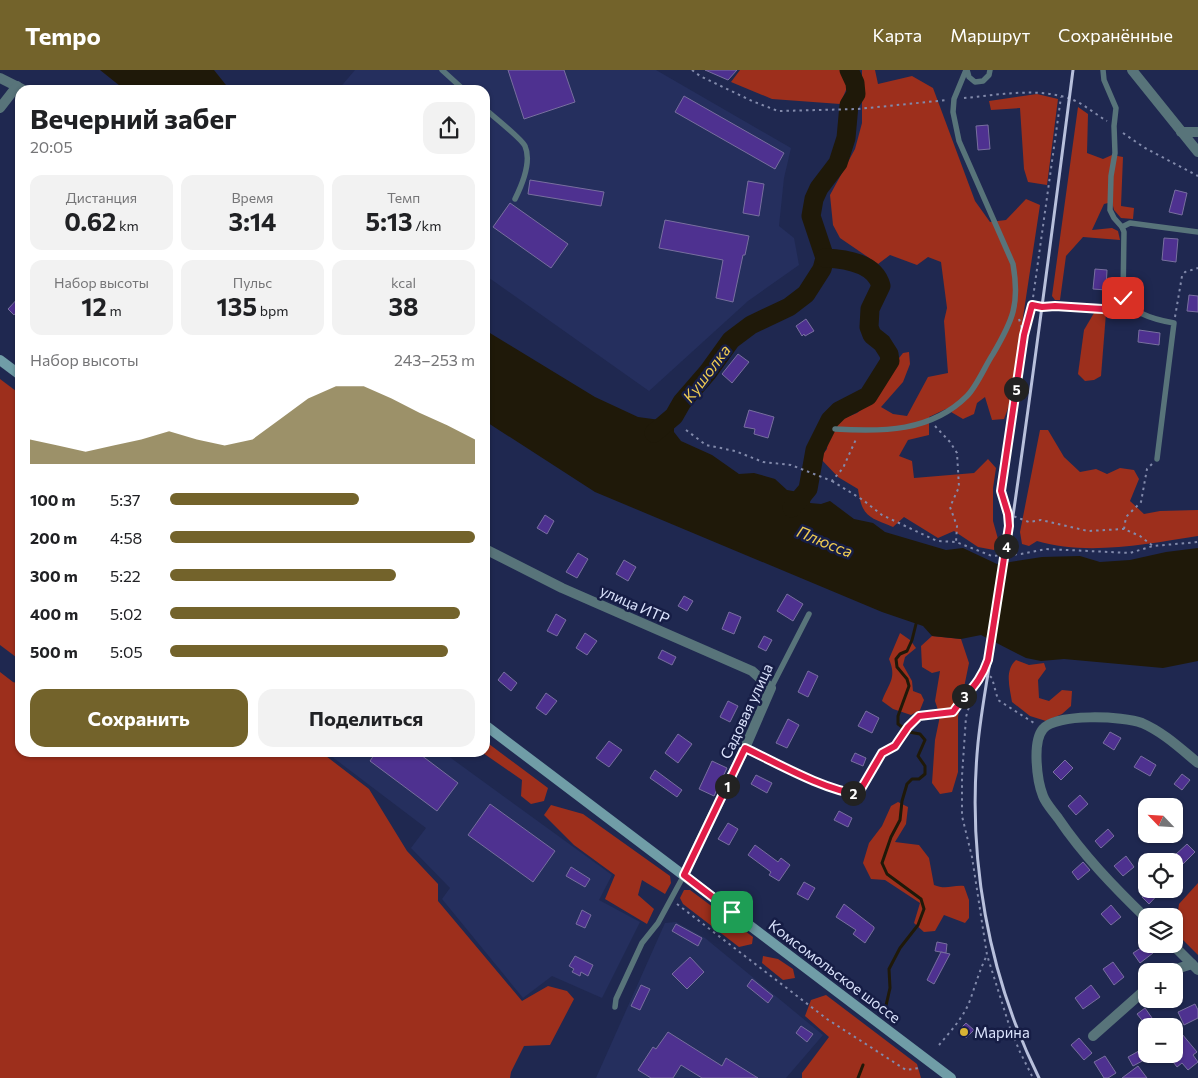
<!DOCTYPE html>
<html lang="ru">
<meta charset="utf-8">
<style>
:root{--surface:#fff;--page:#f2f2f2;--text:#202124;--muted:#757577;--accent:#73632b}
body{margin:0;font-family:Commissioner,sans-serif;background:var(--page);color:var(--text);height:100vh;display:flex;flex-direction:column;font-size:19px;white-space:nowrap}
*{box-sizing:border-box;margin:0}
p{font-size:16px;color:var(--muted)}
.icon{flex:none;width:28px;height:28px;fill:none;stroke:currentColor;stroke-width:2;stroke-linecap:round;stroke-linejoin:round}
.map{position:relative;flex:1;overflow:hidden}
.side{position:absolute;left:15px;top:15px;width:475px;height:672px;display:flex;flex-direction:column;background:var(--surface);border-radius:15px;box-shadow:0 1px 4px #0004}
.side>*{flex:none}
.needle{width:32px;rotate:295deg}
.buttons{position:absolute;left:1138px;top:728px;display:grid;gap:10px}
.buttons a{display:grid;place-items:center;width:45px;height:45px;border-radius:10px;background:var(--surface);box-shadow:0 1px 4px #0004;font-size:25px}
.pin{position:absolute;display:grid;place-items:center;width:42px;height:42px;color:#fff;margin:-21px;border-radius:10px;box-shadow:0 2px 8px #0006}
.km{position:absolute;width:25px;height:25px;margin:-12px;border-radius:50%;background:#222;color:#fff;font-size:14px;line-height:25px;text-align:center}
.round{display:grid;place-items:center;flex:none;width:52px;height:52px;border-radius:15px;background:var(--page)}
.headline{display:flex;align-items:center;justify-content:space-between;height:85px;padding:0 15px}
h1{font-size:28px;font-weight:700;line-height:38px}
.metrics{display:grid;grid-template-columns:repeat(3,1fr);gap:8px;height:85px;padding:5px 15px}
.metrics div{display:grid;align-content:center;border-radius:12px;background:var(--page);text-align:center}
.metrics b{font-size:25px;font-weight:700}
.metrics small{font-size:14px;font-weight:400}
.metrics p{font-size:14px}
.chart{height:140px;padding:10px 15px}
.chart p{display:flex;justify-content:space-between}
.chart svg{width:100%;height:90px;margin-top:5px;fill:var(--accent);opacity:.7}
.cta{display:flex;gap:10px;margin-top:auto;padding:10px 15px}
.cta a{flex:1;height:58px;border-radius:15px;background:var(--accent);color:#fff;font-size:20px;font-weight:700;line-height:58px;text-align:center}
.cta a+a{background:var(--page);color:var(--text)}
ul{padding:0 15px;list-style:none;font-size:16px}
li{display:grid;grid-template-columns:80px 60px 1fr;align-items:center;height:38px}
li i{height:12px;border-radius:6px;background:var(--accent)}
header{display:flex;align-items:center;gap:30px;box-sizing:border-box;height:70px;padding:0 25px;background:var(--accent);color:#fff}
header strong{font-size:24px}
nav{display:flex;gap:28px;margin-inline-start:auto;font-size:18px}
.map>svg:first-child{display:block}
</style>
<header>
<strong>Tempo</strong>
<nav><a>Карта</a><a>Маршрут</a><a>Сохранённые</a></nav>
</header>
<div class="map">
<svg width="1198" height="1008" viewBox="0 0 1198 1008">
<rect width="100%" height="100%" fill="#1f2850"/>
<g fill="#252f5e">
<polygon points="355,0 656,0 791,78 784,108 779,156 794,168 799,195 748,231 649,321 485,205 485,20 338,20"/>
<polygon points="327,683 444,683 612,805 599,830 640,852 602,928 552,906 523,928 442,829 450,818 411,778 426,758"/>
<polygon points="676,852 705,868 823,965 786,1008 596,1008 665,853"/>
</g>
<g fill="#9d2f1c">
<polygon points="740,0 844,0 849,13 840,34 772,29 731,12"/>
<path d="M862,0H875L878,14L912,6L933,18L975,131L990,152L1006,150L1026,129L1040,135L1010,333L1004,349L992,350L985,327L977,333L974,344L963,349L946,339L929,347V365L908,370L899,386L912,391L914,408L974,403L988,389L996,398L993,418V451L998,469L994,480L978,477L954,461L938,468L904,447L893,457C869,447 862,447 858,419L838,407L820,388L827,379L828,365L840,350L857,343L873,330L884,307L903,283L909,282L910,294L903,312L881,337L893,344L907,346L928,307L948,303L944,251L947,238L941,192L928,187L917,195L890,185L878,194L840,168L833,155L830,125L855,79L862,53Z"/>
<polygon points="1037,24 1058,29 1047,115 1028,112 1024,99 1020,38 991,40 989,31"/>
<polygon points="1078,37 1088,44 1087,83 1103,89 1112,85 1123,87 1121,136 1134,138 1133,149 1121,148 1114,140 1112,132 1104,134 1092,160 1112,158 1118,161 1120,170 1083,167 1066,186 1060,230 1055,230 1052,226"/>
<polygon points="1094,243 1106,243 1101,306 1094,310 1085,311 1078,304 1084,260"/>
<polygon points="0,309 20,324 20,590 0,575"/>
<path d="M1040,360H1048L1064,387L1080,402L1096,399L1107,404L1120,398L1134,400L1139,409L1130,431L1144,444L1160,441L1198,440V466C1147,474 1087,486 1037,471L1029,476L1022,474L1020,462Z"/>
<path d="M900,563L910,570L916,578L905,587L903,595L912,611L913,621L921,624L924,630L920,640L911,645L893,639L882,631C889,613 897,608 889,589Z"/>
<polygon points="932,566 961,569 969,593 958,647 958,702 952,722 940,724 932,713 935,670 940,646 935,631 940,601 932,603 922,597 921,576"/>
<path d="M1016,590L1029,595L1044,593L1046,599L1038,610L1039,628L1049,631L1062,620L1072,621L1071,636L1062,644L1046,651L1030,646L1012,632C1010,618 1004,601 1016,590Z"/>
<polygon points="0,602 13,612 20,614 20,682 322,683 369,719 407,781 438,814 438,831 522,931 548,916 567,921 574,929 550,975 524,976 511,1002 510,1008 0,1008"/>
<polygon points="485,671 548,718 544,731 531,734 521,726 522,710 483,683 485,682"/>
<path d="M898,732L908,737L906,754L895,772L919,775L929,788L934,815C946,820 952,815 964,816L969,830V848L965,853L944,845L935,861L924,862L914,853L920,833L885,810L871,809L863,793L869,773L882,756L891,736Z"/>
<polygon points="551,735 583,744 670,806 671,813 665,824 642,810 638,825 654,839 647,854 605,829 615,805 574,775 544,745"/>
<polygon points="1198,813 1198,885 1175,862 1179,834"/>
<polygon points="684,820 690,820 753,867 752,874 739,877 683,834 680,828"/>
<polygon points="763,886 778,889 793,899 795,908 783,910 762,893"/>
<polygon points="826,925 917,994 921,1008 802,1008 802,1003 829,967 805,946 811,930"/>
</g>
<g fill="#1f1909">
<polygon points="100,0 214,0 230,20 125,20"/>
<polygon points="485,260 595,327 638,347 660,350 674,346 674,362 681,371 712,385 739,404 754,403 775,409 787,420 798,422 808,419 811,424 810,433 821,434 830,431 854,449 873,453 885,462 946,480 963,478 997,494 1042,487 1080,486 1100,492 1130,490 1166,482 1198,478 1198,591 1163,598 1064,589 1041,591 1026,588 981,565 961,569 932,566 923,556 882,542 595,422 485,351"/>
</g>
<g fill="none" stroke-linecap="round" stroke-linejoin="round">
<g stroke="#1f1909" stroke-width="3">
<polyline points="885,940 890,918 889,899 900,878 918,855 924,839 921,829 887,804 882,793 891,767 900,750 902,731 907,714 912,709 919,709 925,704 925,696 918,686 925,670 920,664 909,662 898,654 898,646 909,616 907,609 897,597 896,589 900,584 907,581 912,570 916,554"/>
<polyline points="858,1008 863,995"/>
</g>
<g stroke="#1f1909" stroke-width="19">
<polyline points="654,363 674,346 682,332 708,302 731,270 751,255 789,237 806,224 822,199 825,188 811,146 814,129 819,118 838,93 846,68 849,35 856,24 855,13 849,0"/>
<path d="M792,438L808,419L815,380L830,350L839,341L868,326L890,291L889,284L882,273L872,265L869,257L870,239L881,216C875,193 846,189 825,188"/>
</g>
</g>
<g fill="#4e3190" stroke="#786f9f">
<polygon points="508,0 564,0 575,32 524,49"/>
<polygon points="705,0 737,0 728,10"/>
<polygon points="684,26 784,83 775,99 675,42"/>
<polygon points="988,55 990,79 978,80 976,56"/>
<polygon points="530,110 604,122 601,136 528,124"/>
<polygon points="748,111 764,114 759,146 743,143"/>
<polygon points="1175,120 1187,123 1182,145 1169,142"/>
<polygon points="510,133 568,174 551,198 493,157"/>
<polygon points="665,150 749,166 745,185 743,185 733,232 716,228 723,190 659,178"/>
<polygon points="1164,168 1178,169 1176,192 1162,190"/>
<polygon points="1095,199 1107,200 1106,220 1093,219"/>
<polygon points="1189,225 1198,226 1198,242 1187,241"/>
<polygon points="20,226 20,238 14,245 8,239"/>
<polygon points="806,249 814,261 805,266 804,264 802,266 796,256"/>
<polygon points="1139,260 1160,263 1159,275 1138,272"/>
<polygon points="738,284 749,292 732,313 722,304"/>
<polygon points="749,340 774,347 768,368 754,364 755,359 744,357"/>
<polygon points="545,445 554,451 547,464 537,458"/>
<polygon points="578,483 588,489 577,508 566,502"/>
<polygon points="624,490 636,497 628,511 616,504"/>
<polygon points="787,524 803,534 793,551 777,541"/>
<polygon points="684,526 693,531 687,541 678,536"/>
<polygon points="729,542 741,547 734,564 722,559"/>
<polygon points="556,544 566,550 557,566 547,561"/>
<polygon points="585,563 597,571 587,585 576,578"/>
<polygon points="764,566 772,570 766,581 758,577"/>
<polygon points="662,580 676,587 672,595 658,588"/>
<polygon points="808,601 818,606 808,627 798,622"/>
<polygon points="504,602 517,613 511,621 498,610"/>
<polygon points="546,623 557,631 546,645 536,638"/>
<polygon points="728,631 738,636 730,652 720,647"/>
<polygon points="866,641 879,648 872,663 858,656"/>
<polygon points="788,649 799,655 787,678 776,673"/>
<polygon points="1110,662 1121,668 1114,680 1103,673"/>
<polygon points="678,664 692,674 678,693 665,683"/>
<polygon points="609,671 622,680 609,697 596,688"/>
<polygon points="376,682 417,682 458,713 437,741 370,691"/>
<polygon points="855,683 866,688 863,696 851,691"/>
<polygon points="1141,686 1156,695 1150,706 1134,697"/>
<polygon points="1065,690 1073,698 1061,710 1053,702"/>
<polygon points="712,691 727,698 714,726 699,719"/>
<polygon points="655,700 682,720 677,727 650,708"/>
<polygon points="1182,704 1190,710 1182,720 1174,714"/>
<polygon points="756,705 772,713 767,723 751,714"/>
<polygon points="1080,725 1088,734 1076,745 1068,736"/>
<polygon points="490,734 555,781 533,812 468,765"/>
<polygon points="839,741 852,748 848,757 834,750"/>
<polygon points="728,753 738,759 729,775 718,769"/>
<polygon points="1108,759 1114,766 1101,778 1095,771"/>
<polygon points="1187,774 1195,782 1182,795 1174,786"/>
<polygon points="755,775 778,792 781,788 790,795 779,811 769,805 771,802 748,785"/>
<polygon points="1126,786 1134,797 1123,806 1114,796"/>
<polygon points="1083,792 1090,800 1078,810 1072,802"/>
<polygon points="571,797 590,809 585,817 566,806"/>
<polygon points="804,812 815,818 808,830 797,824"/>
<polygon points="1149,819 1163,819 1149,834 1142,827"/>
<polygon points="844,834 874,857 874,859 865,873 853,864 856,860 836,847"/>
<polygon points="1111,835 1121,847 1111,855 1101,844"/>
<polygon points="582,840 591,845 585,858 576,854"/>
<polygon points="676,854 702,868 698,876 672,861"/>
<polygon points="937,872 947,874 946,883 935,881"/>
<polygon points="1147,874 1153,883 1140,893 1133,883"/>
<polygon points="941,882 950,884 934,914 927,910"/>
<polygon points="575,886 593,895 588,906 581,902 580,906 572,902 574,899 569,896"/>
<polygon points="690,887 704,902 687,919 672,904"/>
<polygon points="1113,892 1124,907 1114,915 1103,899"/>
<polygon points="752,909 773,926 768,933 747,916"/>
<polygon points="641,915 650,919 640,940 631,936"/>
<polygon points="1091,915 1100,927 1083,939 1075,928"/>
<polygon points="1195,934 1198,940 1198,948 1184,955 1178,942"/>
<polygon points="1145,938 1152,948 1145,954 1137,944"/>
<polygon points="966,953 974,960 966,968 959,960"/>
<polygon points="801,956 813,964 807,972 796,963"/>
<polygon points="668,962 722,996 726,988 758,1008 702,1008 681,995 673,1008 651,1008 638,1000 653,977 656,979"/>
<polygon points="1182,964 1197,982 1193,985 1198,992 1188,1000 1182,993 1177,997 1167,984 1174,984 1174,971"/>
<polygon points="1079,968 1092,983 1084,990 1071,975"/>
<polygon points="1146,977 1146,989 1133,996 1128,987"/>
<polygon points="1105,986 1116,1003 1108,1008 1104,1008 1094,992"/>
<polygon points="1138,996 1147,1008 1122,1008"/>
</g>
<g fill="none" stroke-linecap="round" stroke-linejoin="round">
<g stroke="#828aab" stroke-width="2" stroke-dasharray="2.5 4" stroke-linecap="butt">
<polyline points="692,0 700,6 752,31 778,41 858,39 947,30"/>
<path d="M964,28C999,25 1037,17 1071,29C1084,34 1095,44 1107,51"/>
<polyline points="1123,63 1145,78 1198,106"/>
<polyline points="1032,235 1118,240 1121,239"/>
<polyline points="1175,247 1182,206 1185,202 1198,198"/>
<polyline points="1024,265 1032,235 1061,27"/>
<polyline points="935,356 950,372 957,383 959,417 950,437 957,456 956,472"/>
<polyline points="686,360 706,375 735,381 763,392 791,395 832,411 843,398 857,367"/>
<polyline points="1152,394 1147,399 1141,432 1126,447 1124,459 1140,466 1153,476"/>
<polyline points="832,411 863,430 882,445 937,471 956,472 992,486 1021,484 1046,479 1130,483 1153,476 1198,472"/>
<polyline points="1008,444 1029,452 1041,450 1088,461 1124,459"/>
<polyline points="1009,456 1008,444 1001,421 1024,265 1019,249"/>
<polyline points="988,590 984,602 975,616 966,647 962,706 962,746 972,787 987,885 1010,958 1020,982 1033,1008"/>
<polyline points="985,602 992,608 998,630 1034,653"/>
<polyline points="862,718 882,683 895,676 908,657 919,646 953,642 964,626 975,616"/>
<polyline points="677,834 827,949 906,1000 919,998"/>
<path d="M939,975C950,962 962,949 969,933C975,917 979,901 987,885"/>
</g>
<g stroke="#58747a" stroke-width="5.5">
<polyline points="442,0 464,20"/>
<polyline points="967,0 969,7 975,12 983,11 989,5 990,0"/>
<path d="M1103,0L1104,10L1116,38L1114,56L1115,83L1111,106L1110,140L1114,148L1122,157L1124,162L1123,228C1133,244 1156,250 1174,253L1157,389"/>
<path d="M485,39C493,46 522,69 525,76C532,92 522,115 515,129"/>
<polyline points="1122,157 1130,153 1198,162"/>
<path d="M835,359C882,362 931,362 967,326C977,316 985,296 993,284C1013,250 1020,234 1013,194L959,71L953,42L954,29L966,0"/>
<polyline points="771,618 809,544"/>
<path d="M745,678C777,693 824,720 858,724"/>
<polyline points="615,937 616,929 642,873 658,853 684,805"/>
</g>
<g stroke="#58747a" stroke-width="10">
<polyline points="1132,0 1198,82"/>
<polyline points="0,8 22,19"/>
<polyline points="0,38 17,16"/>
<polyline points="1181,62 1198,62"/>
<polyline points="485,479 562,518 752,601 771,618 745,678 684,805"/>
<path d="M1146,848C1114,817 1083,785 1058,748C1053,741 1046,734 1043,726C1037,711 1032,672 1043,659C1055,643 1124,646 1142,653C1163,662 1181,679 1198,693"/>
<polyline points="1172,874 1198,900"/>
<polyline points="1170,901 1192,894"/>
<polyline points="1093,966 1146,919"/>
</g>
<g stroke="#709da7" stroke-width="10">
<polyline points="0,290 20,305"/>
<polyline points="485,655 951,1008"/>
</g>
<path stroke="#b8c0dc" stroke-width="3" d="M1039,1008C988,905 967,787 978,673C981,644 986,615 991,586C1000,530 1009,475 1017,418C1037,279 1055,139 1073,0"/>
<polyline stroke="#828aab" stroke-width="2" stroke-dasharray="2.5 4" stroke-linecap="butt" points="988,590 1009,456"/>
</g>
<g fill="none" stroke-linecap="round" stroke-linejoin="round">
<defs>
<path id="route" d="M732,842L684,805L745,678C777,693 824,720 858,724L882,683L895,676L908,657L919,646L953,642C967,622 980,614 988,590L1009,456L1008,444L1001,421L1024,265L1032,235L1042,237L1055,236L1118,240L1127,235L1123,228"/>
</defs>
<use href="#route" stroke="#fff" stroke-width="10"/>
<use href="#route" stroke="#e11d48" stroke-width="6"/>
</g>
<circle fill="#d8b434" stroke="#161d45" stroke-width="2" cx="964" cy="962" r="5"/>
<g text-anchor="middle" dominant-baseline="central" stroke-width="5" stroke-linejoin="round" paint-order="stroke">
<g font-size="15" fill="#dae2fc" stroke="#161d45">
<text transform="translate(635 534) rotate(24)">улица ИТР</text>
<text transform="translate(746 641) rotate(-65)">Садовая улица</text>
<text transform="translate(835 901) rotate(37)">Комсомольское шоссе</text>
</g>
<g font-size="15" fill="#dae2fc" stroke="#161d45" text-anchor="start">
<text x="974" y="962">Марина</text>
</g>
<g font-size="16" font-style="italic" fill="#f0cc52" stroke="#161d45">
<text transform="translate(706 303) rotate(-53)">Кушолка</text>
<text transform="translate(825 471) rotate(22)">Плюсса</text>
</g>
</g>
</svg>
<div class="buttons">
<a><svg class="needle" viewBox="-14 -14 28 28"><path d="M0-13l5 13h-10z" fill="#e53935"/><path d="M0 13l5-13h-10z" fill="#757577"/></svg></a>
<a><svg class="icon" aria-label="locate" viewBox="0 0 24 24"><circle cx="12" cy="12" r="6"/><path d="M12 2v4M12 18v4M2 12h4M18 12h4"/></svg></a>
<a><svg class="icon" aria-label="layers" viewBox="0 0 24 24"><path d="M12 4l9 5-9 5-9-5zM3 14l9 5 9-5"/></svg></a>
<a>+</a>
<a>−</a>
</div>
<div class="pin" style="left:732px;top:842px;background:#1e9e55"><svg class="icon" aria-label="arrive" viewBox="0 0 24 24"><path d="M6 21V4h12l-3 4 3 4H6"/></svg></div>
<div class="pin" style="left:1123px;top:228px;background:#d93025"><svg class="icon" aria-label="check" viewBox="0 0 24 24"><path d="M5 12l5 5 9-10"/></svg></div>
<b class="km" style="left:727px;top:716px">1</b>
<b class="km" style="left:853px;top:723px">2</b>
<b class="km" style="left:964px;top:626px">3</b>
<b class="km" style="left:1006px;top:476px">4</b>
<b class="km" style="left:1016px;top:319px">5</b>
<section class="side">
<div class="headline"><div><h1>Вечерний забег</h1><p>20:05</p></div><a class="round"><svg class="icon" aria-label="share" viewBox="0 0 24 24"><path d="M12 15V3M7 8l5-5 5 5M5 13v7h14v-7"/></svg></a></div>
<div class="metrics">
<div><p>Дистанция</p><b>0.62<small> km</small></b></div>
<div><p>Время</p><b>3:14</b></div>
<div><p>Темп</p><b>5:13<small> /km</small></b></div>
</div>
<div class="metrics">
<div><p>Набор высоты</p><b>12<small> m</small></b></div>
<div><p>Пульс</p><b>135<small> bpm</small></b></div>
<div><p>kcal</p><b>38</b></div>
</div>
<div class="chart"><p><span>Набор высоты</span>243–253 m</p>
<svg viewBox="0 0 160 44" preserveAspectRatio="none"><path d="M0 44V32L10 35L20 38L30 35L40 32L50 28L60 32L70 35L80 32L90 22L100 12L110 6L120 6L130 12L140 19L150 25L160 32V44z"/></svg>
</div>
<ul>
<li><b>100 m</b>5:37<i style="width:62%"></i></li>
<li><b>200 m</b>4:58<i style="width:100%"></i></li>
<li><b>300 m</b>5:22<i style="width:74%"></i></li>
<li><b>400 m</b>5:02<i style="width:95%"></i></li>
<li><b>500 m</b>5:05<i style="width:91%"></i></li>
</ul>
<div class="cta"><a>Сохранить</a><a>Поделиться</a></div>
</section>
</div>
